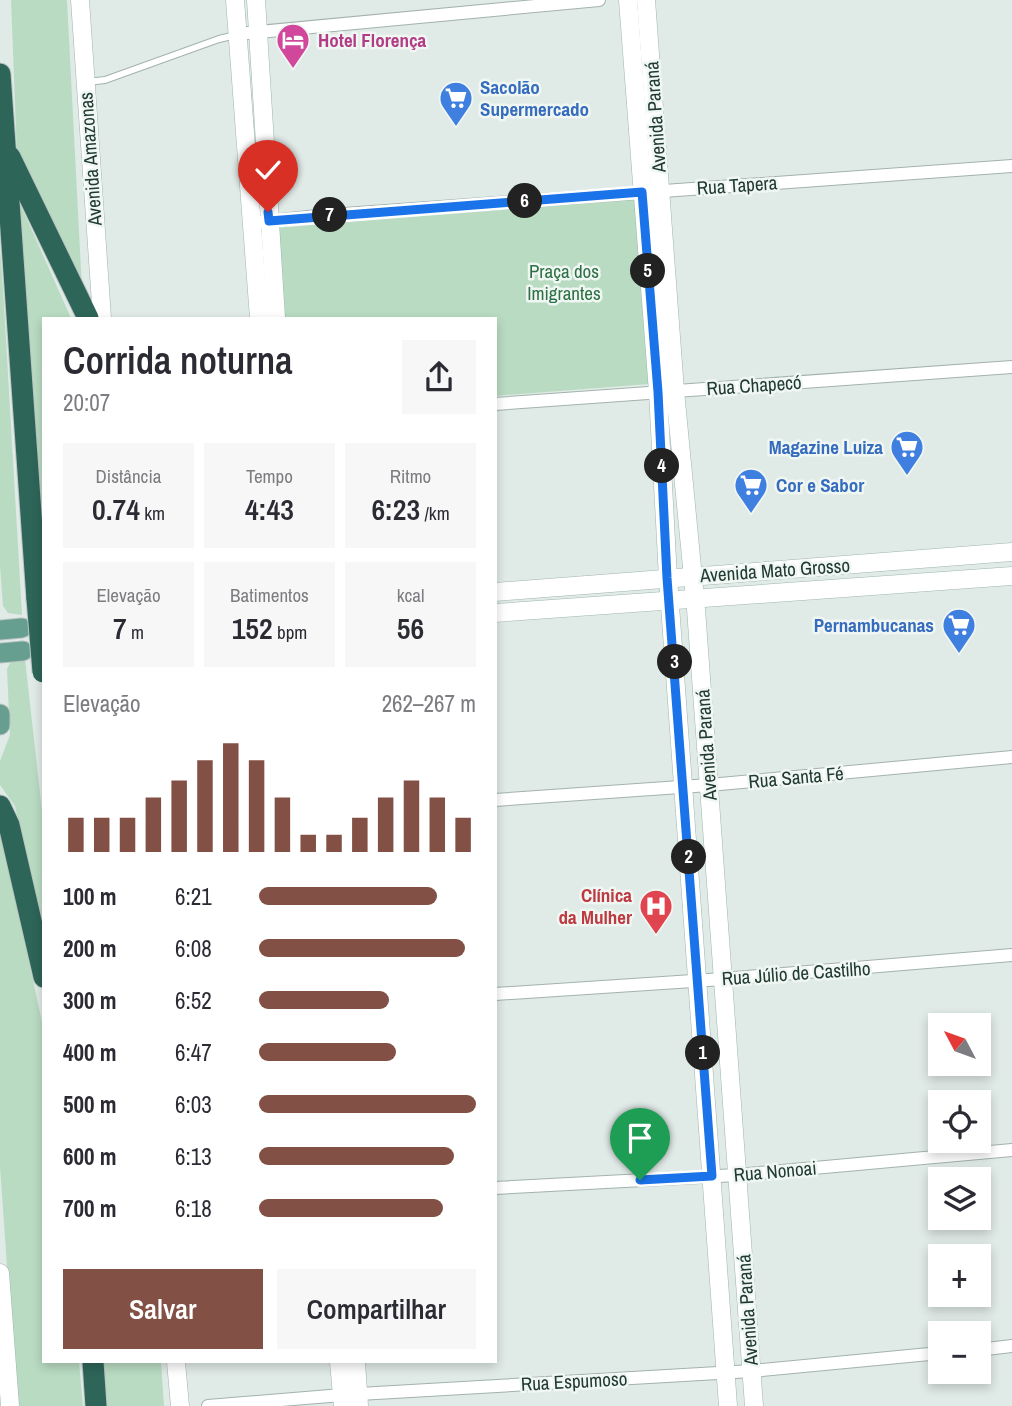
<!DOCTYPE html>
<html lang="pt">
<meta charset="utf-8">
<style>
:root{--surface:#fff;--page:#f7f7f7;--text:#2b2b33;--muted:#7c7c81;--accent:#825045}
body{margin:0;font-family:"Archivo Narrow",sans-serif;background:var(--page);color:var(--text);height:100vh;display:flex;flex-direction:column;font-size:26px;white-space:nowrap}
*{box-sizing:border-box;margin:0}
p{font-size:23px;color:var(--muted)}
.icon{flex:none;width:38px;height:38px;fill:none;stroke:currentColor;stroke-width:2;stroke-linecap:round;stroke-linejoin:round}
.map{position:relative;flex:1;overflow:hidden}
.drawer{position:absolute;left:42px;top:317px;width:455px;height:1046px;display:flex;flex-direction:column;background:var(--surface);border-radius:0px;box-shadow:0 4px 10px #0003}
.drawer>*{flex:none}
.needle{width:46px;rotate:311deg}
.buttons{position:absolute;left:928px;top:1013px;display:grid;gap:14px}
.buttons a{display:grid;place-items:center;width:63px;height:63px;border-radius:0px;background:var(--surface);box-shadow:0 4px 10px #0003;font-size:35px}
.pin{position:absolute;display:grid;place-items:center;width:60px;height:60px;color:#fff;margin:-72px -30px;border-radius:50% 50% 50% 0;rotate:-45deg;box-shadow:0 0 7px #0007}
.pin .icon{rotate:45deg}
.km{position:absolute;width:35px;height:35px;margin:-18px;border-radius:50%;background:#222;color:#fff;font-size:19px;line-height:35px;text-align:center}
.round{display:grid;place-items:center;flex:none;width:74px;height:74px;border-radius:0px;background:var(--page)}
.overview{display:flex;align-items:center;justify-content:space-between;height:119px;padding:0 21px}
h1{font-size:38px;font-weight:600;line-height:52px}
.metrics{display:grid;grid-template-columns:repeat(3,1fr);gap:10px;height:119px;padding:7px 21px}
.metrics div{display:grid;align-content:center;border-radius:0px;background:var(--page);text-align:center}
.metrics b{font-size:30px;font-weight:600}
.metrics small{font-size:19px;font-weight:400}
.metrics p{font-size:19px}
.chart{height:196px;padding:14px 21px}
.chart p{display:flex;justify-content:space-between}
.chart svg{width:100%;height:126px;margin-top:7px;stroke:var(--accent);stroke-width:6}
.action{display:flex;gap:14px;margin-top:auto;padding:14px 21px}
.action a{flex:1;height:80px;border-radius:0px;background:var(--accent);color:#fff;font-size:28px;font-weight:600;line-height:80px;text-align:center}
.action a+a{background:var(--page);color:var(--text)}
ul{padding:0 21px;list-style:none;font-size:23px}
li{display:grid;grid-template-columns:112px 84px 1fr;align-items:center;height:52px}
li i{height:18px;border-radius:9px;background:var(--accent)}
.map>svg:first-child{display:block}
</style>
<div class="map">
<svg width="1012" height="1406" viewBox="0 0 1012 1406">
<rect width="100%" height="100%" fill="#e0eae6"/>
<g fill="#b9dbc2">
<polygon points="11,0 67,0 82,289 17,155"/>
<polygon points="13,188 71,318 44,318 44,531"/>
<polygon points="635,198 649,384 495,396 495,318 282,318 275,228"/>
<polygon points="0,248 3,288 22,615 8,613 3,606 0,566"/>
<polygon points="17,659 25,659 44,829 44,938 15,806 0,785 0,761 10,735 7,669 10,663"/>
<polygon points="0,830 44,1031 44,1362 79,1362 83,1406 17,1406 0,1167"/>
<polygon points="101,1362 161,1362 164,1406 104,1406"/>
</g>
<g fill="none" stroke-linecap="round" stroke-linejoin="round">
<defs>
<polyline id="lane" points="87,82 105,80 219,39 236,35"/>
<g id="street">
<polyline points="237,34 599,0"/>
<polyline points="262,222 317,216 1012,166"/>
<polyline points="495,404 1012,367"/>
<polyline points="495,800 709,785 1012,757"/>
<polyline points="495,994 723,979 1012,955"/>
<polyline points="495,1188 737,1175 1012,1150"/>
<polyline points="978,1350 1012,1346"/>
<polyline points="208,1406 342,1395 752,1371 940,1353"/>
</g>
<g id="secondary">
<polyline points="80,0 102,318"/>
<polyline points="235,0 259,318"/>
<polyline points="256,0 276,318"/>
<polyline points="628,0 658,392 668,578 728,1406"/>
<polyline points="646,0 675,391 696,609 754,1406"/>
<polyline points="495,592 1012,552"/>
<polyline points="495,613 1012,576"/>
<polyline points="0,1273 10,1406"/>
<polyline points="176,1362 180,1406"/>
<polyline points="339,1362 343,1406"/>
<polyline points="356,1362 359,1406"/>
</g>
<g id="primary">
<polyline points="0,630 22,628"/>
<polyline points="0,653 23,651"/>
<polyline points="0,714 0,725"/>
</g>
<g id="highway">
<polyline points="0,74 37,599"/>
<polyline points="10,157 88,318"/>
<polyline points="0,806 9,825 44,977"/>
<polyline points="93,1362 96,1406"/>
</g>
</defs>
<use href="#lane" stroke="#a3b2ad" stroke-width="8"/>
<use href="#street" stroke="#a3b2ad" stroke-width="14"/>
<use href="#secondary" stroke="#9fb6ad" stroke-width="19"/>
<use href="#primary" stroke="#bcc4c2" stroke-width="21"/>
<use href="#highway" stroke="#bcc4c2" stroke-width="23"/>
<use href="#lane" stroke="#fff" stroke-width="6"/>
<use href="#street" stroke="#fff" stroke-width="12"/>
<use href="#secondary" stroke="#fff" stroke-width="18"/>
<use href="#primary" stroke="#669e8f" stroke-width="19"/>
<use href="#highway" stroke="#2e6559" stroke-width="21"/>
<defs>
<polyline id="highway-bridge" points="37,599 43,672"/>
</defs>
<use href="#highway-bridge" stroke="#bcc4c2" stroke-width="23" stroke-linecap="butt"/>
<use href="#highway-bridge" stroke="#2e6559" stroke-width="21"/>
</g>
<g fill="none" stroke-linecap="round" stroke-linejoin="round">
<defs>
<polyline id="route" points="268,212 269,221 642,192 658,392 667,578 712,1176 640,1180"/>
</defs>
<use href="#route" stroke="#fff" stroke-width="14"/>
<use href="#route" stroke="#1a73e8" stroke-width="9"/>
</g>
<defs>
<symbol id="hotel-pin" viewBox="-11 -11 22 30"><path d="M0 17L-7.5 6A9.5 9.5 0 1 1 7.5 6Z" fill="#d1479c" stroke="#f0f7f3"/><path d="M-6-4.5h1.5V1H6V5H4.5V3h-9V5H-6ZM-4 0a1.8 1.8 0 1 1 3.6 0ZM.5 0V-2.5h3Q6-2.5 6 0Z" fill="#fff"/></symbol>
<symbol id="supermarket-pin" viewBox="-11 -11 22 30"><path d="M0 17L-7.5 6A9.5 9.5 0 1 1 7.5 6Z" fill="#3f7fe0" stroke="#f0f7f3"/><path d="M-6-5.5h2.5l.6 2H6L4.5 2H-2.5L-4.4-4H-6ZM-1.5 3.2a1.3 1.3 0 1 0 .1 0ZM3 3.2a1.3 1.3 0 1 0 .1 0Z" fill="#fff"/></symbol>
<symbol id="hospital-pin" viewBox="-11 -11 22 30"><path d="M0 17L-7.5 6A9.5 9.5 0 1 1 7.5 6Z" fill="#e0444e" stroke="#f0f7f3"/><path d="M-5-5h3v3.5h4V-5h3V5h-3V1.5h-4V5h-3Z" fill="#fff"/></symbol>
</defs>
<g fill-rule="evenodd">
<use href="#hotel-pin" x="274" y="21" width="38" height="52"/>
<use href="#supermarket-pin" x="437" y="79" width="38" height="52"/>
<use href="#supermarket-pin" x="888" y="428" width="38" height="52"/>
<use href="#supermarket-pin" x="732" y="466" width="38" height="52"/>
<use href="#supermarket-pin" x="940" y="606" width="38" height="52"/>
<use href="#hospital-pin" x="637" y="887" width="38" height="52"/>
</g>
<g text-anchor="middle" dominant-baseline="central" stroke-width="5" stroke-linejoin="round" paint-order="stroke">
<g font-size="19" font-weight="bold" fill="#b23c85" stroke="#f0f7f3" text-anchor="start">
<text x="318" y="40">Hotel Florença</text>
</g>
<g font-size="19" font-weight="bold" fill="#366cbe" stroke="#f0f7f3" text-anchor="start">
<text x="480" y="87">Sacolão<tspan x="480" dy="22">Supermercado</tspan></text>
<text x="883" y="447" text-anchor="end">Magazine Luiza</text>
<text x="776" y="485">Cor e Sabor</text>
<text x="934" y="625" text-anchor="end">Pernambucanas</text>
</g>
<g font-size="19" fill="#213a33" stroke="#f0f7f3">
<text transform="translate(655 117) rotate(-94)">Avenida Paraná</text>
<text transform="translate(90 159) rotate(-94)">Avenida Amazonas</text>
<text transform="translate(737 185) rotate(-4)">Rua Tapera</text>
<text transform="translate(754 385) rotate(-4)">Rua Chapecó</text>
<text transform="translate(775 570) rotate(-4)">Avenida Mato Grosso</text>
<text transform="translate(706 745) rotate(-94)">Avenida Paraná</text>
<text transform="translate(796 777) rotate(-5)">Rua Santa Fé</text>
<text transform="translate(796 973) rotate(-4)">Rua Júlio de Castilho</text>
<text transform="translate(775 1171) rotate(-5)">Rua Nonoai</text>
<text transform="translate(747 1310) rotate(-94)">Avenida Paraná</text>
<text transform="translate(574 1381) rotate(-3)">Rua Espumoso</text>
</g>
<g font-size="19" fill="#2d6f46" stroke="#f0f7f3">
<text x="564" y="271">Praça dos<tspan x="564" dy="22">Imigrantes</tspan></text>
</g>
<g font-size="19" font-weight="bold" fill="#be3a42" stroke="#f0f7f3" text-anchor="end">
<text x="632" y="895">Clínica<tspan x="632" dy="22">da Mulher</tspan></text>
</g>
</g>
</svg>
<div class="buttons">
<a><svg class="needle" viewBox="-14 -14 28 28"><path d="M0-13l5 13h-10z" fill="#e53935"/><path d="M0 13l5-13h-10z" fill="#7c7c81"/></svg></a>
<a><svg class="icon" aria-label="locate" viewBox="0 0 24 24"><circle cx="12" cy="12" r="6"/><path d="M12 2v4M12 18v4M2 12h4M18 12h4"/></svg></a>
<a><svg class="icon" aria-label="layers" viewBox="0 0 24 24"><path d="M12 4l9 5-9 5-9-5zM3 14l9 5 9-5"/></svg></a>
<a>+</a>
<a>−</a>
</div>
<div class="pin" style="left:640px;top:1180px;background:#1e9e55"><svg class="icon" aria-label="arrive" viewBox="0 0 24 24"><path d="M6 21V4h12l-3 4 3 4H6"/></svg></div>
<div class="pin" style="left:268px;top:212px;background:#d93025"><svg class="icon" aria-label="check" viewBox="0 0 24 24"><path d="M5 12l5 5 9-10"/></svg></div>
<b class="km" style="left:703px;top:1053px">1</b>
<b class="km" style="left:689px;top:857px">2</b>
<b class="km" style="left:675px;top:662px">3</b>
<b class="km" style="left:662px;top:466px">4</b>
<b class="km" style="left:648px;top:271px">5</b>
<b class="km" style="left:525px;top:201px">6</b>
<b class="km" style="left:330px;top:215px">7</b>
<section class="drawer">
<div class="overview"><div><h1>Corrida noturna</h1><p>20:07</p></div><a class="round"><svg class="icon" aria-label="share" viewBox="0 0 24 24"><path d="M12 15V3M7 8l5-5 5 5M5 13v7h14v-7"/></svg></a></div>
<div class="metrics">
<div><p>Distância</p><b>0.74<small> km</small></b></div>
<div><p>Tempo</p><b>4:43</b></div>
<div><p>Ritmo</p><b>6:23<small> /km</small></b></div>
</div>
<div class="metrics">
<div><p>Elevação</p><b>7<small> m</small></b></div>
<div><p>Batimentos</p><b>152<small> bpm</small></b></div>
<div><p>kcal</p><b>56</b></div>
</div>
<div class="chart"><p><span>Elevação</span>262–267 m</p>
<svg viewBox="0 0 160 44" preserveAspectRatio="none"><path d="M5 44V32M15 44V32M25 44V32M35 44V25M45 44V19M55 44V12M65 44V6M75 44V12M85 44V25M95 44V38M105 44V38M115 44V32M125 44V25M135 44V19M145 44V25M155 44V32"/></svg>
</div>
<ul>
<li><b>100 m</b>6:21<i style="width:82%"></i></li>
<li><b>200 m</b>6:08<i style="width:95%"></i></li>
<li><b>300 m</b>6:52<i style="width:60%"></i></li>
<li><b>400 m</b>6:47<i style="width:63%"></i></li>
<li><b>500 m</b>6:03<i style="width:100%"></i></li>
<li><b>600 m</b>6:13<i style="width:90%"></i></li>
<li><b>700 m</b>6:18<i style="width:85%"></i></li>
</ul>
<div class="action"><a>Salvar</a><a>Compartilhar</a></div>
</section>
</div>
